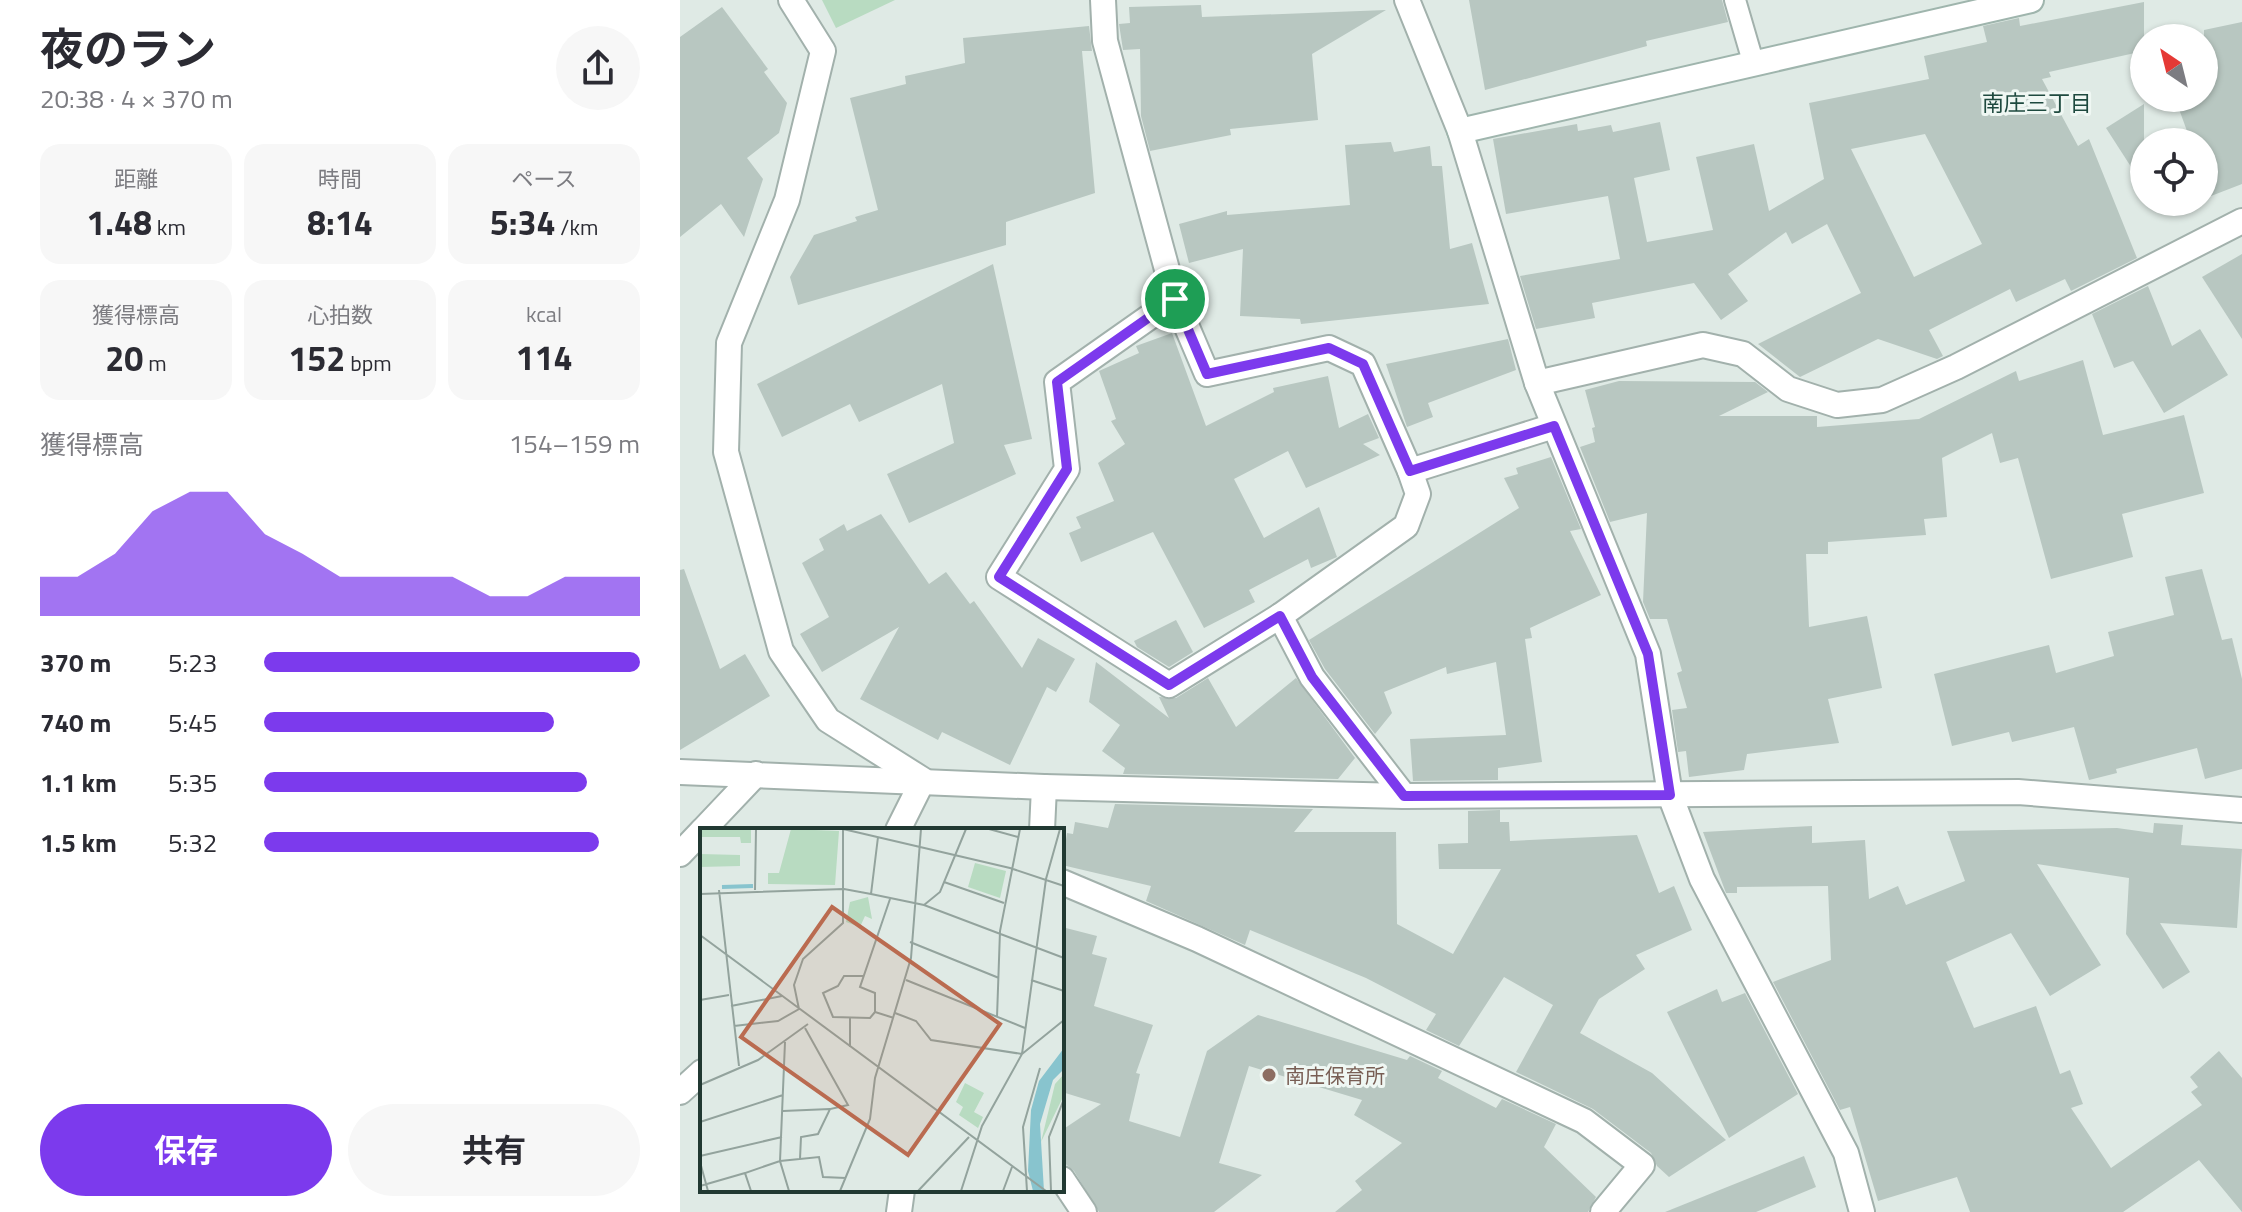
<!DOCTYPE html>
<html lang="ja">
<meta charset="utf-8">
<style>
:root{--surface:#fff;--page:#f7f7f7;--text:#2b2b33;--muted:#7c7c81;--accent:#7c3aed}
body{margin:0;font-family:"Titillium Web","Noto Sans JP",sans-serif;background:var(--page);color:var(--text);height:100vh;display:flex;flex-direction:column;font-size:30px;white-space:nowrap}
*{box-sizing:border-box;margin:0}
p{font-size:26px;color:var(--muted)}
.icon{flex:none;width:44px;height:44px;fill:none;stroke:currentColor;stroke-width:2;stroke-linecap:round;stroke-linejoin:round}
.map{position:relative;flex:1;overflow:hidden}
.details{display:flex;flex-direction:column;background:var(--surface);width:680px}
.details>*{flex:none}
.needle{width:52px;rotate:325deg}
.tools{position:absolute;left:1450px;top:24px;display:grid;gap:16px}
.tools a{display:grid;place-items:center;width:88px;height:88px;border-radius:50%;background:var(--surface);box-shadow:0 2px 6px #0004;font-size:40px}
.pin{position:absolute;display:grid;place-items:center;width:68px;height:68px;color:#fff;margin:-34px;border:4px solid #fff;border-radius:50%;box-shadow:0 2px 8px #0007}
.round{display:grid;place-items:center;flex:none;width:84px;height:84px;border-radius:42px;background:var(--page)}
.summary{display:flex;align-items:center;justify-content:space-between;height:136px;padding:0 40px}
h1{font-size:44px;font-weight:700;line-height:60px}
.stats{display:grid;grid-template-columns:repeat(3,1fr);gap:12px;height:136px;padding:8px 40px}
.stats div{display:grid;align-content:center;border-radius:20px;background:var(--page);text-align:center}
.stats b{font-size:34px;font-weight:700}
.stats small{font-size:22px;font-weight:400}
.stats p{font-size:22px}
.chart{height:224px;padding:16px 40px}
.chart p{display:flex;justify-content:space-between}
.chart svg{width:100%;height:144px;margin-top:8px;fill:var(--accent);opacity:.7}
.button{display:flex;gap:16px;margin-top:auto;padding:16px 40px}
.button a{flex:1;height:92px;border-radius:48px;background:var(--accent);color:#fff;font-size:32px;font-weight:700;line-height:92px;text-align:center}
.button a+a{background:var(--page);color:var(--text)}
ul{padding:0 40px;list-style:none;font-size:26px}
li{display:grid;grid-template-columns:128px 96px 1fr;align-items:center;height:60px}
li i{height:20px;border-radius:10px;background:var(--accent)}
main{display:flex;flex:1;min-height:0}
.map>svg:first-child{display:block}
</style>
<main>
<section class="details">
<div class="summary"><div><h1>夜のラン</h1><p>20:38 · 4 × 370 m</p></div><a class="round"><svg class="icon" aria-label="share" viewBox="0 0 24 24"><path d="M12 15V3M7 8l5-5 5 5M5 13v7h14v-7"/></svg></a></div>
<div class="stats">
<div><p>距離</p><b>1.48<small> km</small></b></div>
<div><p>時間</p><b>8:14</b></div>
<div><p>ペース</p><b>5:34<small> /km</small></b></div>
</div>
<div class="stats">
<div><p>獲得標高</p><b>20<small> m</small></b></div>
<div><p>心拍数</p><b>152<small> bpm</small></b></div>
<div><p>kcal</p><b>114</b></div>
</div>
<div class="chart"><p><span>獲得標高</span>154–159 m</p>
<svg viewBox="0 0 160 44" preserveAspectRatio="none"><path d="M0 44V32L10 32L20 25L30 12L40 6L50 6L60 19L70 25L80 32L90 32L100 32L110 32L120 38L130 38L140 32L150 32L160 32V44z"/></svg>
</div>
<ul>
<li><b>370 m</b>5:23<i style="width:100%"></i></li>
<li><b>740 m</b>5:45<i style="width:77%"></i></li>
<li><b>1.1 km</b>5:35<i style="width:86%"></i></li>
<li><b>1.5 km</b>5:32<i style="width:89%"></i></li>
</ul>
<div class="button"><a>保存</a><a>共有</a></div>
</section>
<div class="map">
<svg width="1562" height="1212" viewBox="0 0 1562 1212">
<rect width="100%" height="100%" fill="#dfeae5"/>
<polygon fill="#b8dbc1" points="142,0 215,0 156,28"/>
<g fill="#b8c7c1" fill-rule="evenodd">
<polygon points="789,0 1042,0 1048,22 966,41 967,46 805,90"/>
<path d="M1464,2V51L1369,72L1371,77L1362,79L1398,146L1409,139L1457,258L1391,291L1385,279L1336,302L1330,289L1249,330L1263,356L1257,359L1198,339L1120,377L1078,344L1181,293L1147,224L1112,244L1106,232L1048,274L1068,301L1041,320L1014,283L912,303L915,318L856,329L840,276L940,259L928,196L826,214L813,139L897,124L898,131L931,125L933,132L980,122L990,170L954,178L967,242L1033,230L1016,157L1074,144L1089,211L1144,179L1129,103L1249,79L1244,56L1307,42L1303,26L1339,18L1340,26ZM1245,134L1302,244L1234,277L1171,149Z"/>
<polygon points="521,5 522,17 706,10 632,54 638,120 550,129 551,135 470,151 461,116 460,49 443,50 439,24 450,23 449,7"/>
<polygon points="42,7 88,69 84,72 107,103 99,133 67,158 83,179 64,237 41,204 0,237 0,37"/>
<polygon points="1562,22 1562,184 1531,196 1524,176 1524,142 1511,142 1495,98 1524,98 1524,30"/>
<polygon points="409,26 412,51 402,51 415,193 326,222 326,245 118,305 110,277 134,235 177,221 175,217 198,210 170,98 226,84 225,76 285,63 283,38"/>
<polygon points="1464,104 1464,187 1426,128"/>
<polygon points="711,142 714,152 750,146 752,166 762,166 770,249 792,243 809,304 621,324 620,319 560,316 563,249 509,263 499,224 547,211 547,215 670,205 665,145"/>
<polygon points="1562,254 1562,339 1522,277"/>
<polygon points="313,264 352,439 324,445 336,474 229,523 207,474 274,443 262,384 179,422 170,404 102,437 77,384"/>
<polygon points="1468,286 1492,346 1520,329 1548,375 1484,413 1453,361 1434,368 1412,314"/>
<polygon points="492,333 526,426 594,392 593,388 648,376 659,428 688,414 699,438 683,444 700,455 626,488 608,451 554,479 584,538 639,507 657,557 631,568 628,559 569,590 575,602 524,628 473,532 401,562 389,533 401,528 396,517 434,501 418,463 445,444 431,421 436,419 419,371 459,353 456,346"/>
<polygon points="828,339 836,370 748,403 753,417 727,427 706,364"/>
<polygon points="1403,360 1423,435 1504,415 1524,493 1442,514 1453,557 1371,579 1338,458 1320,463 1312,433 1262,458 1267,517 1244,519 1246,535 1148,542 1148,554 1126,554 1129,627 1187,616 1202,688 1148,699 1159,743 1067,754 1064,770 1009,777 1006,751 998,752 992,710 1007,708 997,673 1002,671 987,619 970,619 963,602 967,513 930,522 900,447 915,442 912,428 915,427 905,390 939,381 1075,382 1088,392 1039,416 1137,416 1137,427 1239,419 1336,371 1339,381"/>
<polygon points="871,457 901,529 890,531 921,595 850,628 852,638 845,639 862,762 818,768 818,780 733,781 730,739 826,735 816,662 767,674 766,667 704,692 712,713 695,734 645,669 629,640 839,508 824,478 838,474 836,468"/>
<polygon points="201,514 249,584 266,572 290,604 294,601 342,668 358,638 395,659 376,692 367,687 330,765 262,732 258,740 180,699 219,627 142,672 120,634 149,617 122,563 144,550 139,539 164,524 167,531"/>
<polygon points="4,569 40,669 65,654 90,696 0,750 0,570"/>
<polygon points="1522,569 1542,640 1552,638 1562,679 1562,769 1525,779 1517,748 1436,769 1437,773 1409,780 1394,727 1332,742 1329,732 1272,746 1254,674 1369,645 1376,673 1434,656 1428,632 1494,615 1485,577"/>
<polygon points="496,620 513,652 489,667 457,647 454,641"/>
<polygon points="416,662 489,718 479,697 496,698 528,678 556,727 616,678 675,758 658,779 443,774 445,768 422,751 440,725 409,702"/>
<polygon points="435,804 633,809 614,832 716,832 717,924 773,954 821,869 759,869 758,844 788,843 788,811 820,810 820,822 829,822 830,841 957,835 979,893 994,886 1012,930 956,955 965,969 919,999 900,1033 972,1073 1046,1140 989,1177 977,1166 971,1153 913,1109 836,1072 873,1005 824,977 779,1046 746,1030 756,1014 686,978 570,930 565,945 466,901 471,886 382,865 387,833 393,834 395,822 428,828"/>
<polygon points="1474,823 1503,825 1501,845 1562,849 1557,928 1480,923 1510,972 1483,989 1446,934 1449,878 1357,864 1421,965 1370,996 1331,933 1266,962 1294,1028 1356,1006 1380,1074 1390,1070 1403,1104 1391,1108 1431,1168 1522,1105 1511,1092 1518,1087 1510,1077 1539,1051 1562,1078 1562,1212 1519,1160 1443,1212 1290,1212 1277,1177 1198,1201 1170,1107 1160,1110 1093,982 1151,960 1148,886 1057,887 1057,893 1046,893 1023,832 1132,826 1132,843 1185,840 1189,899 1218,886 1226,905 1285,881 1267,831 1437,828 1473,833"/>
<polygon points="382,927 417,936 412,954 427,958 414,1006 473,1025 456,1073 460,1074 449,1121 500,1137 527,1051 578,1015 727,1060 730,1056 762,1071 758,1078 816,1108 822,1099 876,1124 864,1147 916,1197 908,1212 655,1212 682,1190 675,1181 722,1143 674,1115 682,1100 569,1066 539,1163 582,1175 534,1212 419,1212 394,1171 382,1161 382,1130 421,1104 382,1092"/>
<polygon points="1037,989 1042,1002 1065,993 1118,1094 1049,1138 987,1012"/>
<polygon points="1124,1156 1136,1187 1076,1212 985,1212"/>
</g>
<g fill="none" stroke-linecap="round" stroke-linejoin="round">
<defs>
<polyline id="lane" points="1055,0 1074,65"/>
<g id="street">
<polyline points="111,0 143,51 107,200 49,343 46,452 101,651 148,720 243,780 218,830"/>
<polyline points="423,0 425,41 495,299 527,374 649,348 683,364 730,471 874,426"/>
<polyline points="727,0 780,131 857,383 968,654 990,795 1022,879 1166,1153 1182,1212"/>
<polyline points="495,299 377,382 387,469 319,577 489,685 600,616 726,526 738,494 730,471"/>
<polyline points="857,383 1023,345 1063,354 1108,389 1157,405 1202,400 1276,367 1562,221"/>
<polyline points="600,616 632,677 724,796"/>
<polyline points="0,772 364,787 724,796 1338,792 1562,810"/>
<polyline points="23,830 76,774"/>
<polyline points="362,830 364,787"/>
<polyline points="0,854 22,831"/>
<polyline points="382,882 517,939 904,1121 962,1165 923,1212"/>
<polyline points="0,1092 22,1072"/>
<polyline points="382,1179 404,1212"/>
<polyline points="219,1212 222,1190"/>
</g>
<polyline id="secondary" points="780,131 1351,0"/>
</defs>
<use href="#lane" stroke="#a2b1ac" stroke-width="24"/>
<use href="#street" stroke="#a2b1ac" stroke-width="28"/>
<use href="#secondary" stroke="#9fb5ad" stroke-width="28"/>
<use href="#lane" stroke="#fff" stroke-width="20"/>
<use href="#street" stroke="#fff" stroke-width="24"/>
<use href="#secondary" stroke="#fff" stroke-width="24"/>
</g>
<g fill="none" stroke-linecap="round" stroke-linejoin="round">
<defs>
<polygon id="route" points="495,299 527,374 649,348 683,364 730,471 874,426 968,654 990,795 724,796 632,677 600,616 489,685 319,577 387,469 377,382"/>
</defs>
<use href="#route" stroke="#fff" stroke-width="16"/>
<use href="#route" stroke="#7c3aed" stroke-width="10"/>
</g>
<circle fill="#8d6e63" stroke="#eff7f3" stroke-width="3" cx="589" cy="1075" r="8"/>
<g text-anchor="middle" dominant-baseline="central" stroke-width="6" stroke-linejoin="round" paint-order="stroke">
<g font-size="20" fill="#785e54" stroke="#eff7f3" text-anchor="start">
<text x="605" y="1075">南庄保育所</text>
</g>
<g font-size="22" fill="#1e4a3f" stroke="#eff7f3">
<text x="1357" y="103">南庄三丁目</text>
</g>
</g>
<g transform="translate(20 828)">
<rect width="364" height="364" fill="#dfeae5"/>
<path d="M0,1H51V15H41L40,9H0ZM91,1L139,3L135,57L68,56V45H79ZM0,26L40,27V38L0,39ZM275,35L306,43L300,70L268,59ZM168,69L172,91L165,88L160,99L146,94L150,74ZM364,246V267L341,314L355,256ZM265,255L284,265L274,284L283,289L278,300L259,287L263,279L256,274Z" fill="#b8dbc1"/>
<path d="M364,220V241L353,252L340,296L344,363H333L328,343L331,282L339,253Z" fill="#88c4ce"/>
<path fill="none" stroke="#88c4ce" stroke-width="4" d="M22,59L53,58"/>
<path fill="none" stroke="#93a39d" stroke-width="2" d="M143,1L310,40L364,58M289,1L318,9M244,54L304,75M19,62L39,238M55,62L56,1M0,66L144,61L171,66L224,77L364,130M171,66L178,9M190,71L160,159L175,165V184L194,190M224,77L240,64L266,1M0,107L346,363M210,114L299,150M163,148H144L138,158L123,165L133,189L170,190L175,184M206,152L325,200M331,152L364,163M0,172L29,167M31,178L82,168M195,185L216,193L231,212L322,226L364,192M297,189L300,103L320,1M34,198L78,193L99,181L94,157L103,131L143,95V1M85,214L80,333L89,363M150,219V190M0,257L58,232L108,196M83,283L130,281M0,294L83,267M0,328L82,309M100,331L101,309L118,306L130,281L148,277L105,200M0,334L8,363M0,358L45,345M51,363L45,345L80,333L119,329L123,349L146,350M140,363L170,291L175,250L211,130L221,1M218,363L269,309M261,363L282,298L322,226L346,51L360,1M303,363L312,339M327,363L323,299L340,240M351,363L349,309L364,271"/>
<path fill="#ba6b50" fill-opacity="0.15" stroke="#ba6b50" stroke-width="4" d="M132,79L300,196L208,327L41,209Z"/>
<rect width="364" height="364" fill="none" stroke="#213932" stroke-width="4"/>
</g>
</svg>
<div class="tools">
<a><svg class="needle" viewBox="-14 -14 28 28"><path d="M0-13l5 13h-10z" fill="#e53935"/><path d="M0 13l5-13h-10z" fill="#7c7c81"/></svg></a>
<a><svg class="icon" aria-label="locate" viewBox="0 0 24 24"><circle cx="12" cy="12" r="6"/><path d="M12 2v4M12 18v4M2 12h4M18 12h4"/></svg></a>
</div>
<div class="pin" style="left:495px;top:299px;background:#1e9e55"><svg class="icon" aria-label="arrive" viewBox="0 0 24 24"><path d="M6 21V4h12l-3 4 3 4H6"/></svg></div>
</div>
</main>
